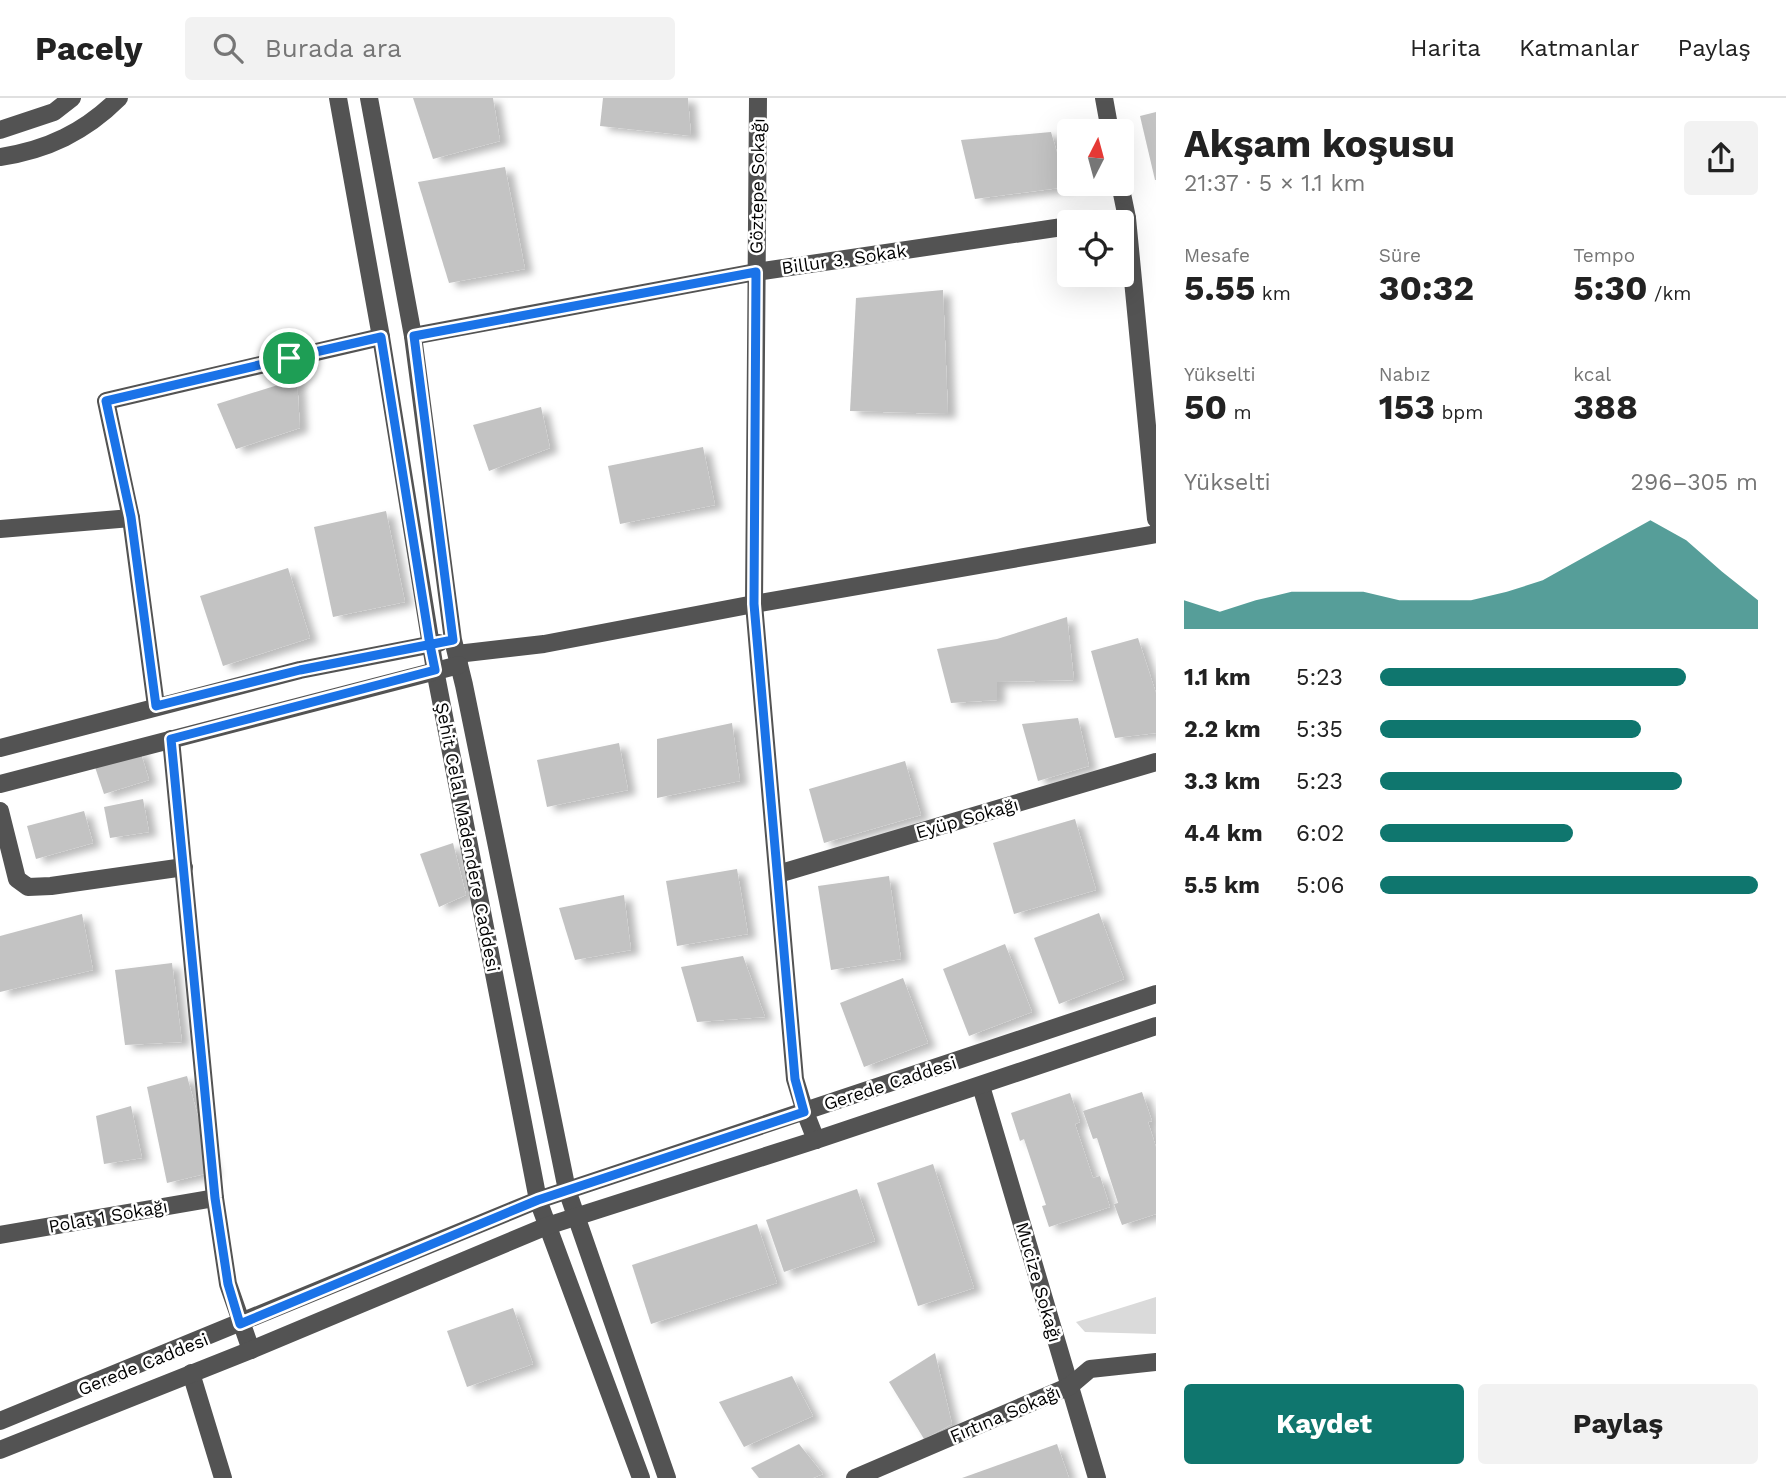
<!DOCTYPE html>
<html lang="tr">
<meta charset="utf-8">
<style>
:root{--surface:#fff;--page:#f2f2f2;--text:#222;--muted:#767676;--line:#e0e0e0;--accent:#0f766e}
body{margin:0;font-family:"Work Sans",sans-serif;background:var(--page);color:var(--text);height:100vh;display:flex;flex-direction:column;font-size:26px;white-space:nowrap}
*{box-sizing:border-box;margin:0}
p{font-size:23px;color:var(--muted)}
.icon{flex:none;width:38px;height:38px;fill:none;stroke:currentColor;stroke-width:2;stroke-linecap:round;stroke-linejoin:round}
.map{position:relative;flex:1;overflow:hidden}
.sheet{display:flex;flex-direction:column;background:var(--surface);width:630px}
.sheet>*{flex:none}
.needle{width:46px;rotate:6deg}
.buttons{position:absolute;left:1057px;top:21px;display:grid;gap:14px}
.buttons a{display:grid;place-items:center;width:77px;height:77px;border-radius:7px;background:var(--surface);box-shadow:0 7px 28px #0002;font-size:35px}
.pin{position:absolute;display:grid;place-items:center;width:60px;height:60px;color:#fff;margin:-30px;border:4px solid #fff;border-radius:50%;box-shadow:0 2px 7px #0007}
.round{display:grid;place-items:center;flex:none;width:74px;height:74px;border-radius:7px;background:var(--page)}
.headline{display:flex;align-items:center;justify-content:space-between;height:119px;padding:0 28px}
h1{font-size:38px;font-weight:700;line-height:52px}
.stats{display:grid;grid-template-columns:repeat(3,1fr);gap:10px;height:119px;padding:7px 28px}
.stats div{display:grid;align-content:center}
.stats b{font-size:35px;font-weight:700}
.stats small{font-size:19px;font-weight:400}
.stats p{font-size:19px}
.chart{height:196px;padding:14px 28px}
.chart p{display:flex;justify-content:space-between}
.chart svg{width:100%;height:126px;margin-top:7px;fill:var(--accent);opacity:.7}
.button{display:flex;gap:14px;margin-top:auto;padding:14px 28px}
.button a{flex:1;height:80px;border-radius:7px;background:var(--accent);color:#fff;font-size:28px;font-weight:700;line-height:80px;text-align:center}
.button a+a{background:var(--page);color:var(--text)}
ul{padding:0 28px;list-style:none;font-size:23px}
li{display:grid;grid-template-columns:112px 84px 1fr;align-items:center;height:52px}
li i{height:18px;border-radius:9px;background:var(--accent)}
header{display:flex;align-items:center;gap:42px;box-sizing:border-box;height:98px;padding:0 35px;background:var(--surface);border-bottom:2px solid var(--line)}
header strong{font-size:33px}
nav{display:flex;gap:38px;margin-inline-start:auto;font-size:24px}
.search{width:490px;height:63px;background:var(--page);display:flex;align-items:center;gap:18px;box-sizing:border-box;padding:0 24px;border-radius:7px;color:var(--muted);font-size:26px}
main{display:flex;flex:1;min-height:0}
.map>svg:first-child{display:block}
</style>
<header>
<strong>Pacely</strong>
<div class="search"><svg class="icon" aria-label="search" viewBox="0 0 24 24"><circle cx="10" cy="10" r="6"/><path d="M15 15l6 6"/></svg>Burada ara</div>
<nav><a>Harita</a><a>Katmanlar</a><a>Paylaş</a></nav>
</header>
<main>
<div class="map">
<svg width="1156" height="1380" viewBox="0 0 1156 1380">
<defs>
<filter id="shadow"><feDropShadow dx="8" dy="4.5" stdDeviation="3.5" flood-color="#0004"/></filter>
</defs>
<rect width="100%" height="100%" fill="#fff"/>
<polygon fill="#dadada" points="1156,1199 1156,1236 1085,1234 1076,1224"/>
<g fill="#c3c3c3" filter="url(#shadow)">
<polygon points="413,0 493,0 500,43 433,61"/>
<polygon points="603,0 688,0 691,38 600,28"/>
<polygon points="1156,14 1156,82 1155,82 1140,18"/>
<polygon points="1051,34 1067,89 975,101 961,42"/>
<polygon points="505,69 525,171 449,185 418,84"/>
<polygon points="943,192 948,316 850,313 856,200"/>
<polygon points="297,281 300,330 236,351 217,306"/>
<polygon points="541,309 550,350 489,373 473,327"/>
<polygon points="703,349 715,407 620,426 608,368"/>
<polygon points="386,413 405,504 333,519 314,429"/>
<polygon points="288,470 310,540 223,568 200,498"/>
<polygon points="1067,519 1074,582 997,584 997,602 951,605 937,551 997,541"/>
<polygon points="1138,540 1156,595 1156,635 1115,640 1091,553"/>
<polygon points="1078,620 1089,668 1038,683 1022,626"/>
<polygon points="732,625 740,683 657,700 657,641"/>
<polygon points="619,645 628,692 547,709 537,662"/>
<polygon points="140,652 149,682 104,696 94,666"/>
<polygon points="905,663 921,717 824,745 809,691"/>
<polygon points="143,701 149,734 110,740 104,709"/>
<polygon points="84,713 93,745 36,761 27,728"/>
<polygon points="1075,721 1096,792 1014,816 993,745"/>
<polygon points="453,745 466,797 439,809 420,756"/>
<polygon points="737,771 748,836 677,848 666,783"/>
<polygon points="889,778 901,861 831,872 818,788"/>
<polygon points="624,797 631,852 575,862 559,810"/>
<polygon points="1099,815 1124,881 1059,906 1034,840"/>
<polygon points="82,816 93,872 0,894 0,838"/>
<polygon points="1005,846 1032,914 969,938 943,871"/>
<polygon points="743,858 765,919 697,924 681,869"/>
<polygon points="172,865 182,944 125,947 115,872"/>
<polygon points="903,880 928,945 864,969 840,905"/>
<polygon points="187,978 213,1074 167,1085 147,989"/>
<polygon points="1142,994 1152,1023 1148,1024 1156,1049 1156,1116 1122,1127 1114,1106 1118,1105 1097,1040 1093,1041 1083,1013"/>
<polygon points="1070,995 1080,1024 1075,1026 1093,1080 1100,1078 1110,1109 1049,1129 1042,1108 1046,1107 1024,1041 1020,1043 1011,1015"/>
<polygon points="131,1008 142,1060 104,1066 96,1018"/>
<polygon points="933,1066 974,1190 918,1208 877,1085"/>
<polygon points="857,1091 875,1143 784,1174 766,1122"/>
<polygon points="757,1126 777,1185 651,1226 632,1167"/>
<polygon points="513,1210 533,1266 467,1289 447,1233"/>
<polygon points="935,1255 952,1326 924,1341 889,1284"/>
<polygon points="792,1278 813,1318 744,1349 719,1304"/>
<polygon points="799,1346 823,1376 813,1380 759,1380 751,1370"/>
<polygon points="1057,1346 1069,1380 962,1380"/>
</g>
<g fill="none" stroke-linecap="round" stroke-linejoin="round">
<g stroke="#535353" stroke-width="18">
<polyline points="338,0 381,239 435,572 538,1102 641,1380"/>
<polyline points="369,0 413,238 453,542 464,587 567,1092 667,1380"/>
<polyline points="758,0 754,506 795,981 805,1014 816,1042"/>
<polyline points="1104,0 1110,33"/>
<polyline points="0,32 54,14 72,0"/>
<path d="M0,59C47,52 85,34 119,0"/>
<polyline points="1120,86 1127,120 1156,421"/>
<polyline points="1098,124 1127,120"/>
<polyline points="413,238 756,174 1069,128"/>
<polyline points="0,431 131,420"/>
<polyline points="457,556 544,546 754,506 1156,436"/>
<polyline points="156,608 131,420 106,303 381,239"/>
<polyline points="171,641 215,1100 228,1186 251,1252"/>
<polyline points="0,650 300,572 439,545"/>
<polyline points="0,686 459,567"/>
<polyline points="0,713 17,781 28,789 51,788 184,769"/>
<polyline points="778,776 1156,664"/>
<polyline points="981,988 1097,1380"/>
<polyline points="0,1137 215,1100"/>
<polyline points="191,1275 223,1380"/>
<polyline points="0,1323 538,1102 1156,896"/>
<polyline points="0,1352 251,1252 547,1128 816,1042 1156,928"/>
<polyline points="855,1380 1070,1288 1090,1271 1156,1264"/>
</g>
</g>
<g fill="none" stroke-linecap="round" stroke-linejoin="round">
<defs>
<polyline id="route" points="289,260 381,239 430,547 435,572 171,641 215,1100 228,1186 240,1226 538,1102 804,1014 795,981 754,506 756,174 414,238 453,542 300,572 156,608 131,419 106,303 289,260"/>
</defs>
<use href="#route" stroke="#fff" stroke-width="14"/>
<use href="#route" stroke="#1a73e8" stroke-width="9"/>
</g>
<g text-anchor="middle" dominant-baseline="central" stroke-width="5" stroke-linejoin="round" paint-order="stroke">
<g font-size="18" fill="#000" stroke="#fff">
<text transform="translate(757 88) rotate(-89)">Göztepe Sokağı</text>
<text transform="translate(844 161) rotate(-8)">Billur 3. Sokak</text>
<text transform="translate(967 720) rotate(-16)">Eyüp Sokağı</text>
<text transform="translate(468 739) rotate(79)">Şehit Celal Madendere Caddesi</text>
<text transform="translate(890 985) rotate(-18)">Gerede Caddesi</text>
<text transform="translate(108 1118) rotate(-10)">Polat 1 Sokağı</text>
<text transform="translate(1039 1184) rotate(74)">Mucize Sokağı</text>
<text transform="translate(143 1266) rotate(-22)">Gerede Caddesi</text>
<text transform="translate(1005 1316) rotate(-23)">Fırtına Sokağı</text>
</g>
</g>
</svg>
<div class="buttons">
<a><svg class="needle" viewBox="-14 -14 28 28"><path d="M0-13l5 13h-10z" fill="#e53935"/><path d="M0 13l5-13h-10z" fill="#767676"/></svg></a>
<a><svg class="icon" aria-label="locate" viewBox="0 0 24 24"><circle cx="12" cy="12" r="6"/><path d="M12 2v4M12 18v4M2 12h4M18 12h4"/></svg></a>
</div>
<div class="pin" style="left:289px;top:260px;background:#1e9e55"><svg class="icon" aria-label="arrive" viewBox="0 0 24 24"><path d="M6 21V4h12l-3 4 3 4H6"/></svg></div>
</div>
<section class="sheet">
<div class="headline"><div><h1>Akşam koşusu</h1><p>21:37 · 5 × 1.1 km</p></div><a class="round"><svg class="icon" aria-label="share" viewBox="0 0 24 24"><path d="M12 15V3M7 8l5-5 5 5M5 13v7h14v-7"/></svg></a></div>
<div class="stats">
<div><p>Mesafe</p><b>5.55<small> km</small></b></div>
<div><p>Süre</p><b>30:32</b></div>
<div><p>Tempo</p><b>5:30<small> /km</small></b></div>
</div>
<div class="stats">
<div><p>Yükselti</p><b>50<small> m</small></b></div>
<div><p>Nabız</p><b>153<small> bpm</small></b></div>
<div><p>kcal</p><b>388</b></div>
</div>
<div class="chart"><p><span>Yükselti</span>296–305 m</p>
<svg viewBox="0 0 160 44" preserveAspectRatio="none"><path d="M0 44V34L10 38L20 34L30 31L40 31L50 31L60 34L70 34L80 34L90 31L100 27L110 20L120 13L130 6L140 13L150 24L160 34V44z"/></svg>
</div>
<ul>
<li><b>1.1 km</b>5:23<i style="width:81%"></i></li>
<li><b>2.2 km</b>5:35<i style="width:69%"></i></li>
<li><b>3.3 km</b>5:23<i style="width:80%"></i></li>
<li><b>4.4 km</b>6:02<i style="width:51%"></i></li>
<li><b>5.5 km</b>5:06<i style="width:100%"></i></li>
</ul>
<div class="button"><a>Kaydet</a><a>Paylaş</a></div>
</section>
</main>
